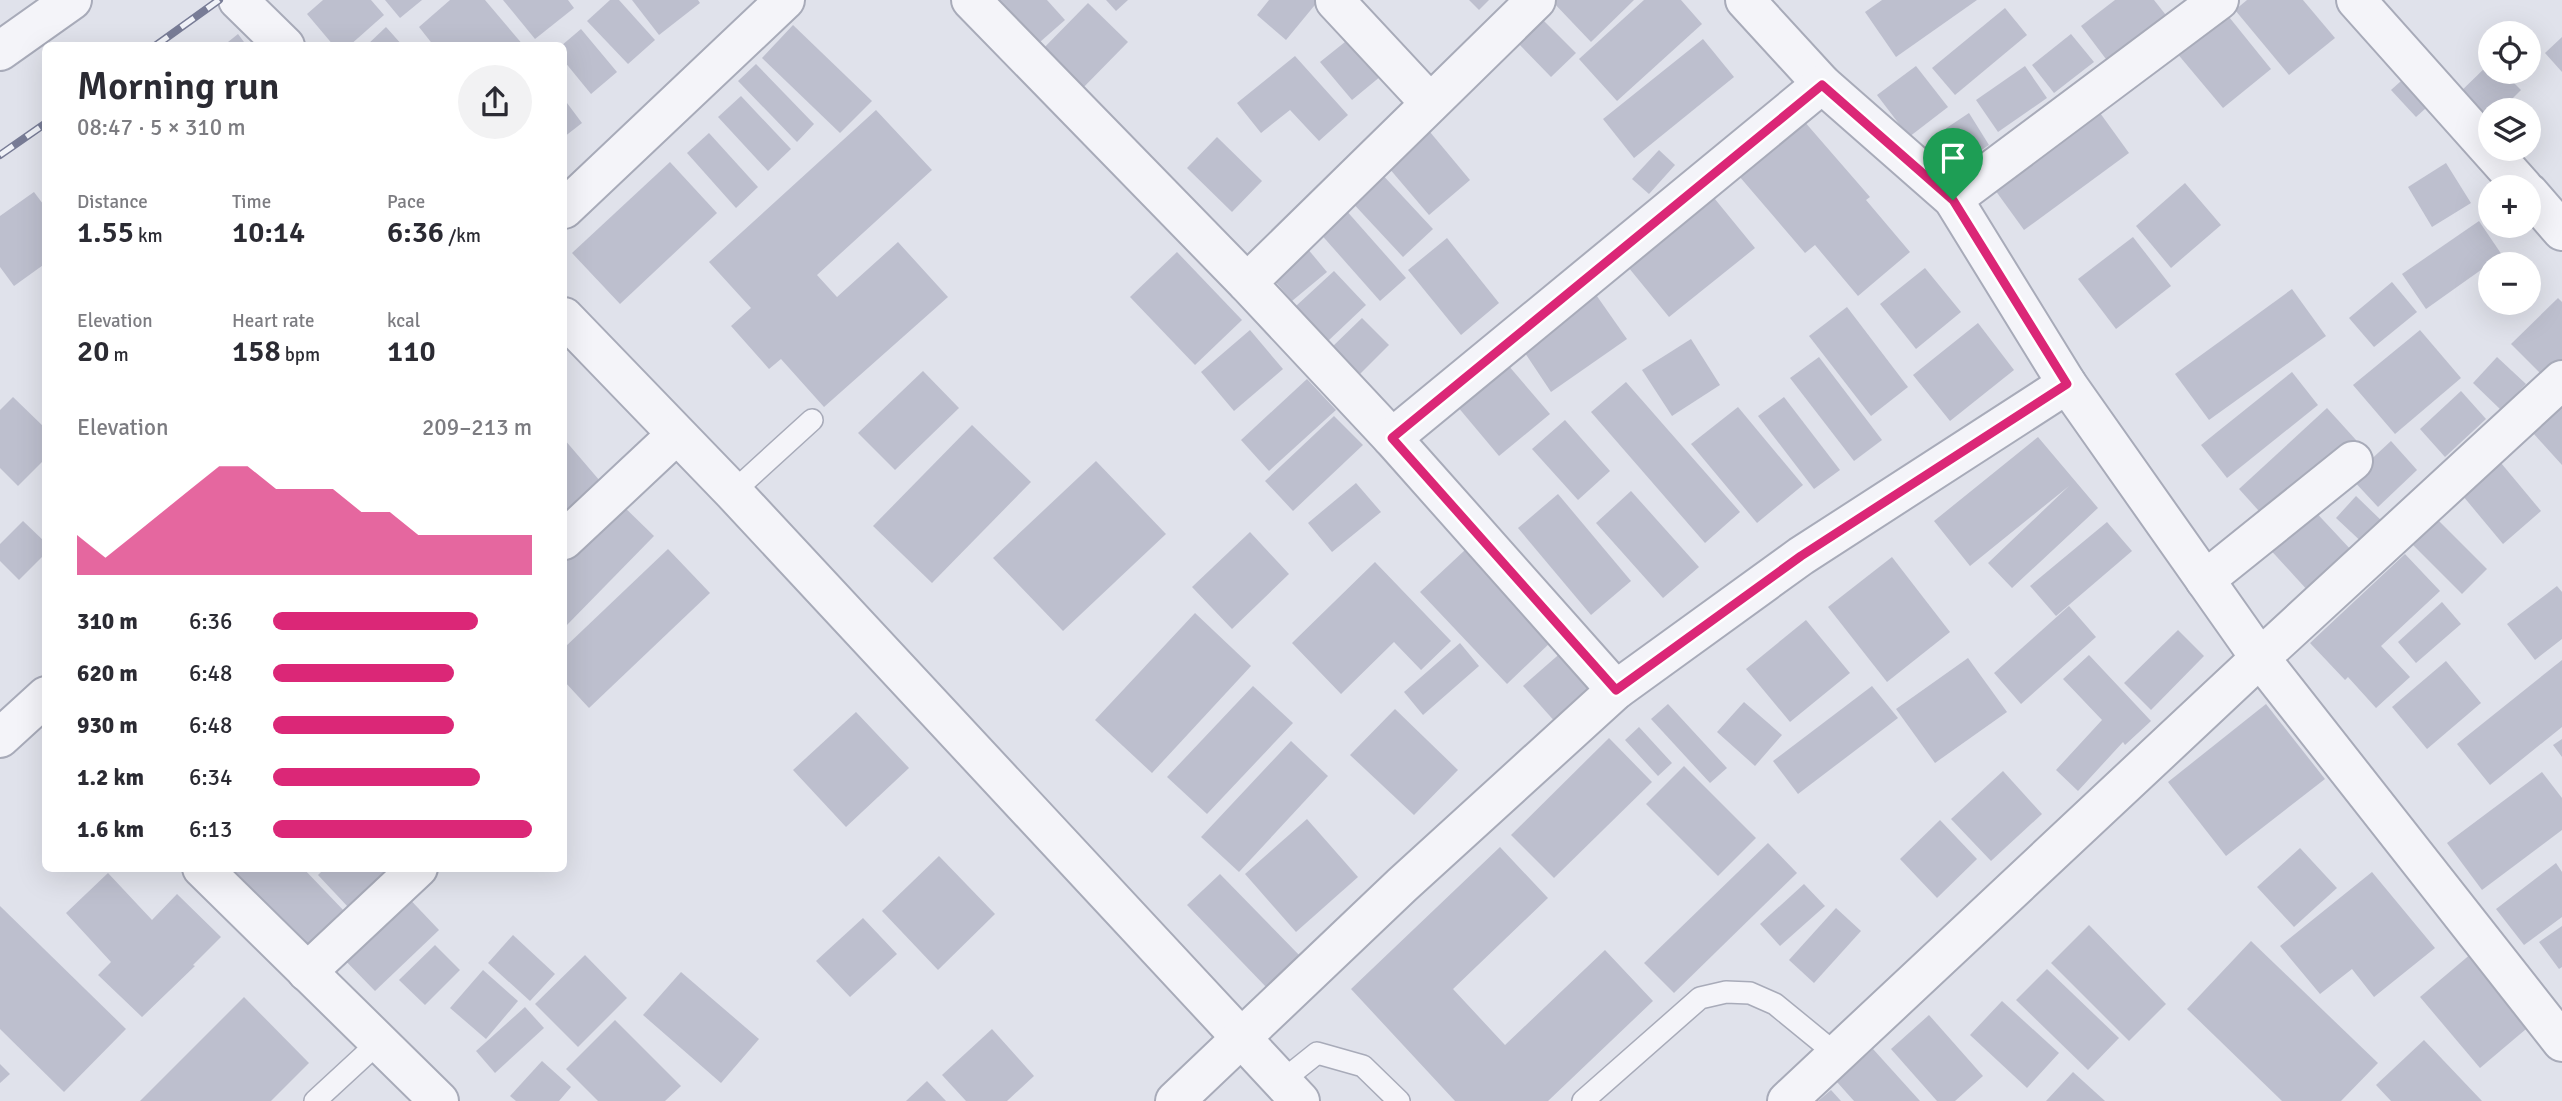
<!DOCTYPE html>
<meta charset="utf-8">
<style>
:root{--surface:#fff;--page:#f2f2f3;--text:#2b2b33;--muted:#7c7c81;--accent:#db2777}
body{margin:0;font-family:Signika,sans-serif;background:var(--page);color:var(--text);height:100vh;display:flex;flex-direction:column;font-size:26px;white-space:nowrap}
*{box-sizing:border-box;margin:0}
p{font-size:23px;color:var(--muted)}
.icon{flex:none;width:38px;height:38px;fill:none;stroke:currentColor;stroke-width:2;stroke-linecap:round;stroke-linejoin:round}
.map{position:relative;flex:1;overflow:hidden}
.sheet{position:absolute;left:42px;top:42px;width:525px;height:830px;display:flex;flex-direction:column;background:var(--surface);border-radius:10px;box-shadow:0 7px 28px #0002}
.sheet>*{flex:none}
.buttons{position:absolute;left:2478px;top:21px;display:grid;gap:14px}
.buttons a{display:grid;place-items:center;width:63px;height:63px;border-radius:50%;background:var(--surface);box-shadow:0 7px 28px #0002;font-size:35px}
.pin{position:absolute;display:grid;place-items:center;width:60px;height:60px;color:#fff;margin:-72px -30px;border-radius:50% 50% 50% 0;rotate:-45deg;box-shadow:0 0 7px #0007}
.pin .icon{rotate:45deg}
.round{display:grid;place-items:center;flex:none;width:74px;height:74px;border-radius:37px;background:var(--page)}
.headline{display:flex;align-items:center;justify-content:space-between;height:119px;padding:0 35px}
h1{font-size:38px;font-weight:600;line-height:52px}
.stats{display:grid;grid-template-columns:repeat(3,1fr);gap:10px;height:119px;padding:7px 35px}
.stats div{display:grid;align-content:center}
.stats b{font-size:30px;font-weight:600}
.stats small{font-size:19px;font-weight:400}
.stats p{font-size:19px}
.chart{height:196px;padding:14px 35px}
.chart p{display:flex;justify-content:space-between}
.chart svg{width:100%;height:126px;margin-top:7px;fill:var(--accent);opacity:.7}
ul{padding:0 35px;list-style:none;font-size:23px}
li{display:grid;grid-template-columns:112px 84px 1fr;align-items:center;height:52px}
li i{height:18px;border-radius:9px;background:var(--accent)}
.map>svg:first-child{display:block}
</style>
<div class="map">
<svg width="2562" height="1101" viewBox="0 0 2562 1101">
<rect width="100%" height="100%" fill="#e0e2eb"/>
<g fill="#bdbfce">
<polygon points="323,0 371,0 384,15 349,46 334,46 307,14"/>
<polygon points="385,0 422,0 400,18"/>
<polygon points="450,0 485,0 524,46 434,46 419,27"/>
<polygon points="503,0 568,0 574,8 535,39"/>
<polygon points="610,0 619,0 655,40 628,64 587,21"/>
<polygon points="632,0 698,0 700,3 659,35"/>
<polygon points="996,0 1047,0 1065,20 1032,49"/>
<polygon points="1106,0 1128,0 1116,11"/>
<polygon points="1269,0 1319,0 1286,40 1257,15"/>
<polygon points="1469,0 1489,0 1479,10"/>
<polygon points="1551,0 1634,0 1591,42"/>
<polygon points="1644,0 1681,0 1702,24 1617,101 1579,59"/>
<polygon points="1882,0 1977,0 1896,57 1865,12"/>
<polygon points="2115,0 2154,0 2169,19 2109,63 2081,26"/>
<polygon points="2247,0 2303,0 2335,38 2289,75 2235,10"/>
<polygon points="1088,3 1128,42 1076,95 1036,56"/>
<polygon points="2005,8 2027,35 1955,95 1932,68"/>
<polygon points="2225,12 2271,69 2223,108 2176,52"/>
<polygon points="1538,15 1576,53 1551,77 1514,39"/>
<polygon points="793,25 872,101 840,133 762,58"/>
<polygon points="386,27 403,46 366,46"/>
<polygon points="581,29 617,72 591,94 564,61 564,46 561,46"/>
<polygon points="238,34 247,46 223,46"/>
<polygon points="2071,34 2094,62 2054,93 2032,65"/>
<polygon points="2562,37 2562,72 2545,53"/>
<polygon points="1350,38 1381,76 1352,100 1320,62"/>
<polygon points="1703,39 1734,77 1634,158 1603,119"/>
<polygon points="1295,56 1348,115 1319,141 1290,110 1261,133 1237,103"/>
<polygon points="2490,63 2490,72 2503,72 2521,90 2501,110 2490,110 2490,120 2483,127 2454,98"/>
<polygon points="756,64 814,124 797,142 738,81"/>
<polygon points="1916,66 1948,107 1909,137 1877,95"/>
<polygon points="2025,66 2047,98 1998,132 1976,100"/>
<polygon points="2410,73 2435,100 2416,117 2391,90"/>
<polygon points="741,96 791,149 768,171 718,117"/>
<polygon points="564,99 582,123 564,137"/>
<polygon points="2095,106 2129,153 2024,230 1990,183"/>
<polygon points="876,110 932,170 817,275 837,297 898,242 948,297 824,407 781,359 769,369 731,326 751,308 709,262"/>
<polygon points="1797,113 1870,197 1866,200 1910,252 1858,296 1815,245 1805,253 1733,169"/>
<polygon points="1969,113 1989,145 1950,171 1930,139"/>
<polygon points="1425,126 1470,180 1429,215 1383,161"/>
<polygon points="709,133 758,187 736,208 687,153"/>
<polygon points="1217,137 1262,181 1232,212 1187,168"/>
<polygon points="1659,150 1675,165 1649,194 1632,179"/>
<polygon points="670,162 717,213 620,304 572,253"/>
<polygon points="2446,163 2471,203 2432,227 2408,187"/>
<polygon points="1379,171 1433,229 1403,257 1349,199"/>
<polygon points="2185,183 2221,225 2171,268 2136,226"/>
<polygon points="34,192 46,208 46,263 14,286 0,267 0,216"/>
<polygon points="1710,193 1755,248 1669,317 1624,262"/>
<polygon points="1337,200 1406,278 1380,301 1311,223"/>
<polygon points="2479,221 2502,255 2426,309 2402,274"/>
<polygon points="2133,237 2171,286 2116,329 2078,279"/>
<polygon points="1447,238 1499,303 1461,335 1408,270"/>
<polygon points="1302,242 1327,272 1292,301 1266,271"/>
<polygon points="1177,252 1242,320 1195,365 1130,297"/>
<polygon points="1925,268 1961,312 1916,349 1880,304"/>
<polygon points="1334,271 1366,305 1328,341 1296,306"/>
<polygon points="2392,282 2417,312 2374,347 2349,318"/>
<polygon points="1592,289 1627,339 1551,392 1517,341"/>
<polygon points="2292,289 2326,336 2209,420 2175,374"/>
<polygon points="2558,298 2562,302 2562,366 2547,380 2511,344"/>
<polygon points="1847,307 1908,387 1871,416 1809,336"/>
<polygon points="1362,318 1389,345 1358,376 1331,348"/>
<polygon points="1978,323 2014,370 1950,421 1913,375"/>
<polygon points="1250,330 1283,369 1234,411 1201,372"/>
<polygon points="2420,330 2461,378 2395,434 2353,385"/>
<polygon points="1691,339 1720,385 1672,416 1642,370"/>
<polygon points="1819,357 1882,440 1854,461 1790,378"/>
<polygon points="2497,357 2526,384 2501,410 2473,383"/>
<polygon points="1502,358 1550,414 1499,456 1452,400"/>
<polygon points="923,371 959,408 895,470 858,433"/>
<polygon points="2292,372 2318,405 2227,478 2201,445"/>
<polygon points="1307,379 1336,410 1269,471 1241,440"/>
<polygon points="1626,382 1740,512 1705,543 1591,412"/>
<polygon points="2461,391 2486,419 2445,457 2420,429"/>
<polygon points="13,397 46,429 46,458 18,486 0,468 0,410"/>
<polygon points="1784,397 1840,470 1814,489 1758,416"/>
<polygon points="2562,406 2562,465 2533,433"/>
<polygon points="1738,407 1803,485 1757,523 1691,444"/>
<polygon points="2327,408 2356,440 2268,521 2239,489"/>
<polygon points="1334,416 1363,445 1293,511 1265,481"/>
<polygon points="1565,420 1610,471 1578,500 1532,449"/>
<polygon points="972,425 1031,482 932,583 873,526"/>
<polygon points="2038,437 2098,508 2012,588 1988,563 2069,486 1970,566 1934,521"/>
<polygon points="564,439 600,481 564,514"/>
<polygon points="2391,441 2417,470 2378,507 2351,478"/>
<polygon points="1096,461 1166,534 1063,631 993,558"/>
<polygon points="2501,463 2541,511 2503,544 2463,496"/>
<polygon points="1356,483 1381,512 1332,552 1308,523"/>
<polygon points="1631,491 1699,567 1663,598 1596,523"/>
<polygon points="1558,494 1631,581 1591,615 1518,528"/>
<polygon points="2356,496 2387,526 2367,547 2336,518"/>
<polygon points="618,501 654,536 564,628 564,557"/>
<polygon points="2310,506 2353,552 2309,592 2266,545"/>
<polygon points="2436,518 2487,569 2462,594 2411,543"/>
<polygon points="23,521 46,543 46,553 19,580 0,561 0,544"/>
<polygon points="2107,522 2132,551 2056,616 2030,586"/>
<polygon points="1250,532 1289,574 1232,629 1192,587"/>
<polygon points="668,549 710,593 589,708 564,681 564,648"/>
<polygon points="1465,550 1552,641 1507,684 1420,592"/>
<polygon points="2405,554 2440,591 2381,646 2410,677 2376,708 2348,677 2345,680 2310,643"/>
<polygon points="1892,557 1950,632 1887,682 1828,607"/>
<polygon points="1375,562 1451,641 1421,670 1394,642 1341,694 1292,643"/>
<polygon points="2557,586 2562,592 2562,639 2535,660 2507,624"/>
<polygon points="2442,602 2461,624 2416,663 2398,642"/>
<polygon points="2069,606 2096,637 2021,704 1994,673"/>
<polygon points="1195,613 1251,666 1152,773 1095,720"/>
<polygon points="1806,620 1850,673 1790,722 1746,669"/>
<polygon points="2178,630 2204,656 2151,710 2124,683"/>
<polygon points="1460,643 1479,666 1423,715 1404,692"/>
<polygon points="1564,650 1598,688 1557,724 1523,686"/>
<polygon points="2089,655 2151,721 2125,745 2123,742 2078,791 2056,770 2102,720 2063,679"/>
<polygon points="1968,658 2007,712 1935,763 1896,709"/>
<polygon points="2562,660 2562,727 2490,785 2457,744"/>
<polygon points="2446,661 2481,703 2427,749 2392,707"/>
<polygon points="1253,686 1293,723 1207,814 1167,777"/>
<polygon points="1872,686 1898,718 1798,794 1773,761"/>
<polygon points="1744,702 1782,735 1755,766 1717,732"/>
<polygon points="1668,704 1727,768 1710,783 1651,719"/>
<polygon points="2266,704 2325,779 2226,856 2168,782"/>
<polygon points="1395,709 1458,770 1414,815 1350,755"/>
<polygon points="856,712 909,768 846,827 793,770"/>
<polygon points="1639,727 1672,763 1658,776 1625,740"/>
<polygon points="1609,738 1652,782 1554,878 1511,835"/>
<polygon points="2562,739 2562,757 2553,745"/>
<polygon points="1291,741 1328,776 1239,872 1201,837"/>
<polygon points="1684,766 1756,838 1718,876 1646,804"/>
<polygon points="2003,771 2042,814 1991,861 1951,819"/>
<polygon points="2542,772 2562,798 2562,830 2482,890 2447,843"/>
<polygon points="1307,819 1358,877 1296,932 1245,874"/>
<polygon points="1940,820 1977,859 1937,898 1900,859"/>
<polygon points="1768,843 1797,873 1674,993 1644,963"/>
<polygon points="1500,847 1548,898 1453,989 1505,1045 1605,950 1653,1001 1548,1101 1455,1101 1351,989"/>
<polygon points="2300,848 2337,888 2294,927 2257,887"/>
<polygon points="939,856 995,914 938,970 882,911"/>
<polygon points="2556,863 2562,872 2562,917 2524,945 2496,909"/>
<polygon points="230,868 303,868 346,913 309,949"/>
<polygon points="325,868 390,868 349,908 318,875"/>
<polygon points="2372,872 2435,948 2374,997 2352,969 2320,994 2280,946"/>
<polygon points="108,873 152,920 177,894 221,937 193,965 195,966 142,1017 98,975 111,962 66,913"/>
<polygon points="1220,874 1301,957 1268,989 1187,905"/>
<polygon points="1804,884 1825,906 1780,946 1760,924"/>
<polygon points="401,890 439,930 375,991 337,952"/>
<polygon points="0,906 126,1029 64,1092 0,1029"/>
<polygon points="1836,908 1861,931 1814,983 1789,960"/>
<polygon points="863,918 897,954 850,997 816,961"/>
<polygon points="2089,925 2166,1004 2129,1041 2051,963"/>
<polygon points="2562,926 2562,967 2559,969 2539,942"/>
<polygon points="513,935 555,974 530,1001 488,963"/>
<polygon points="2251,941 2378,1063 2341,1101 2282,1101 2187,1009"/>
<polygon points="435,945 460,970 425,1005 399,980"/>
<polygon points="2472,953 2532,1024 2480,1068 2420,997"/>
<polygon points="585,955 627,998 578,1047 535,1004"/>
<polygon points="2047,969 2119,1038 2088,1070 2016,1000"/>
<polygon points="483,970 518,1001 486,1039 450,1008"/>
<polygon points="681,972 759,1039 721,1083 643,1015"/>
<polygon points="244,997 309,1063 271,1101 140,1101"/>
<polygon points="2002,1001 2059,1053 2027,1088 1970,1035"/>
<polygon points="525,1007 544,1028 495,1073 476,1051"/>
<polygon points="1929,1015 1983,1076 1955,1101 1937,1101 1891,1049"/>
<polygon points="615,1020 681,1086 665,1101 598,1101 566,1069"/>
<polygon points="992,1029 1034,1076 1007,1101 966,1101 942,1075"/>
<polygon points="2424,1040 2482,1101 2391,1101 2376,1085"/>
<polygon points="1873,1049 1920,1101 1854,1101 1837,1082"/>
<polygon points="542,1061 571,1087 559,1101 516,1101 510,1096"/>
<polygon points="0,1064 10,1074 0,1083"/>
<polygon points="2073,1072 2105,1101 2046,1101"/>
<polygon points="927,1081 946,1101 906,1101"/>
<polygon points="1831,1090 1841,1101 1818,1101"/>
</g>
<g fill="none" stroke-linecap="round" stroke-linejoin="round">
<defs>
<g id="service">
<polyline points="733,492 812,420"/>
<polyline points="1282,1081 1317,1053 1363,1066 1399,1101"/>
<polyline points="315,1101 379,1042"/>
<polyline points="1583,1101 1700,998 1726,992 1750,993 1775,1004 1836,1054"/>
</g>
<g id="minor">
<polyline points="238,0 285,46"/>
<polyline points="971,0 1247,283"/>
<polyline points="1745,0 1822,84 1953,199 2067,384 2260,658 2562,1042"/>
<polyline points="2356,0 2523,187"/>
<polyline points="1335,1 1430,103"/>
<polyline points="0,51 72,0"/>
<polyline points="2529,193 2562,231"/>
<polyline points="1953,199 2219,0"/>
<polyline points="564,209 785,0"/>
<polyline points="564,317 733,492 1300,1101"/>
<polyline points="1392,438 1247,283 1536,0"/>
<polyline points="564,540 676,435"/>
<polyline points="2205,580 2353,461"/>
<polyline points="1616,690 1392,438 1822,84"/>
<polyline points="0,738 46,696"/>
<polyline points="202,868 439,1101"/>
<polyline points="307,972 418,868"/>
<polyline points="1175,1101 1402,885 1616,690 1801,556 2067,384"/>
<polyline points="1787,1101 2260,658 2562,380"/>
</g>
</defs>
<use href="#service" stroke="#a8abb9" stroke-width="24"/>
<use href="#minor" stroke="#a8abb9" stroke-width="42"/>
<use href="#service" stroke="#f4f4f9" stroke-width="21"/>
<use href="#minor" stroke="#f4f4f9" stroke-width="38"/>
<defs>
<g id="rail">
<polyline points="155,46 219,0"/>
<polyline points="0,155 46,123"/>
</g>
</defs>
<use href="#rail" stroke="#787c96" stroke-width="8"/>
<use href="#rail" stroke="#f0f2f8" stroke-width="5" stroke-dasharray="16" stroke-linecap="butt"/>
</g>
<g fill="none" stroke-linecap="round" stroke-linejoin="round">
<defs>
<polygon id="route" points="1822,85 1953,200 2067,384 1801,556 1616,690 1392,438"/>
</defs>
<use href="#route" stroke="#fff" stroke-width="14"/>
<use href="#route" stroke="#db2777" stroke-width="9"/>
</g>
</svg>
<div class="buttons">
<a><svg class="icon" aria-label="locate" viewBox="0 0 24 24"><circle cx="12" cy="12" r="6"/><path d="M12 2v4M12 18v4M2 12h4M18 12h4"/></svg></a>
<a><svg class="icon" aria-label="layers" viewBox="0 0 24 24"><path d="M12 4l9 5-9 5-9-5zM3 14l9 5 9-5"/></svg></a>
<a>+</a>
<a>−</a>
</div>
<div class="pin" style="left:1953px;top:200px;background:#1e9e55"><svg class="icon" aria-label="arrive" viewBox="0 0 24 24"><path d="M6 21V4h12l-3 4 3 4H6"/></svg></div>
<section class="sheet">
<div class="headline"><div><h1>Morning run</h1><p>08:47 · 5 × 310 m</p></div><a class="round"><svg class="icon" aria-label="share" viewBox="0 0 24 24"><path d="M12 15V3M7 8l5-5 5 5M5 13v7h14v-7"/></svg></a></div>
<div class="stats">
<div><p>Distance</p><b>1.55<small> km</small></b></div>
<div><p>Time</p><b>10:14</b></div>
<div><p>Pace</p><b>6:36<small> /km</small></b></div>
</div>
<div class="stats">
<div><p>Elevation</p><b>20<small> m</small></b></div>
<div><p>Heart rate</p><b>158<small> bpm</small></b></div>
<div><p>kcal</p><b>110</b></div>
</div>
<div class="chart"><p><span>Elevation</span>209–213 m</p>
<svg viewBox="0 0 160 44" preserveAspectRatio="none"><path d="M0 44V30L10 38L20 30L30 22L40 14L50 6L60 6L70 14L80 14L90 14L100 22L110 22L120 30L130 30L140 30L150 30L160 30V44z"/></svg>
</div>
<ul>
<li><b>310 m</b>6:36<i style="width:79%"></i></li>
<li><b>620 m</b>6:48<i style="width:70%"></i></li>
<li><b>930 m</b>6:48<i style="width:70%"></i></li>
<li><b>1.2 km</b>6:34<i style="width:80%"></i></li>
<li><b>1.6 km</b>6:13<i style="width:100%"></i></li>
</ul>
</section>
</div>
